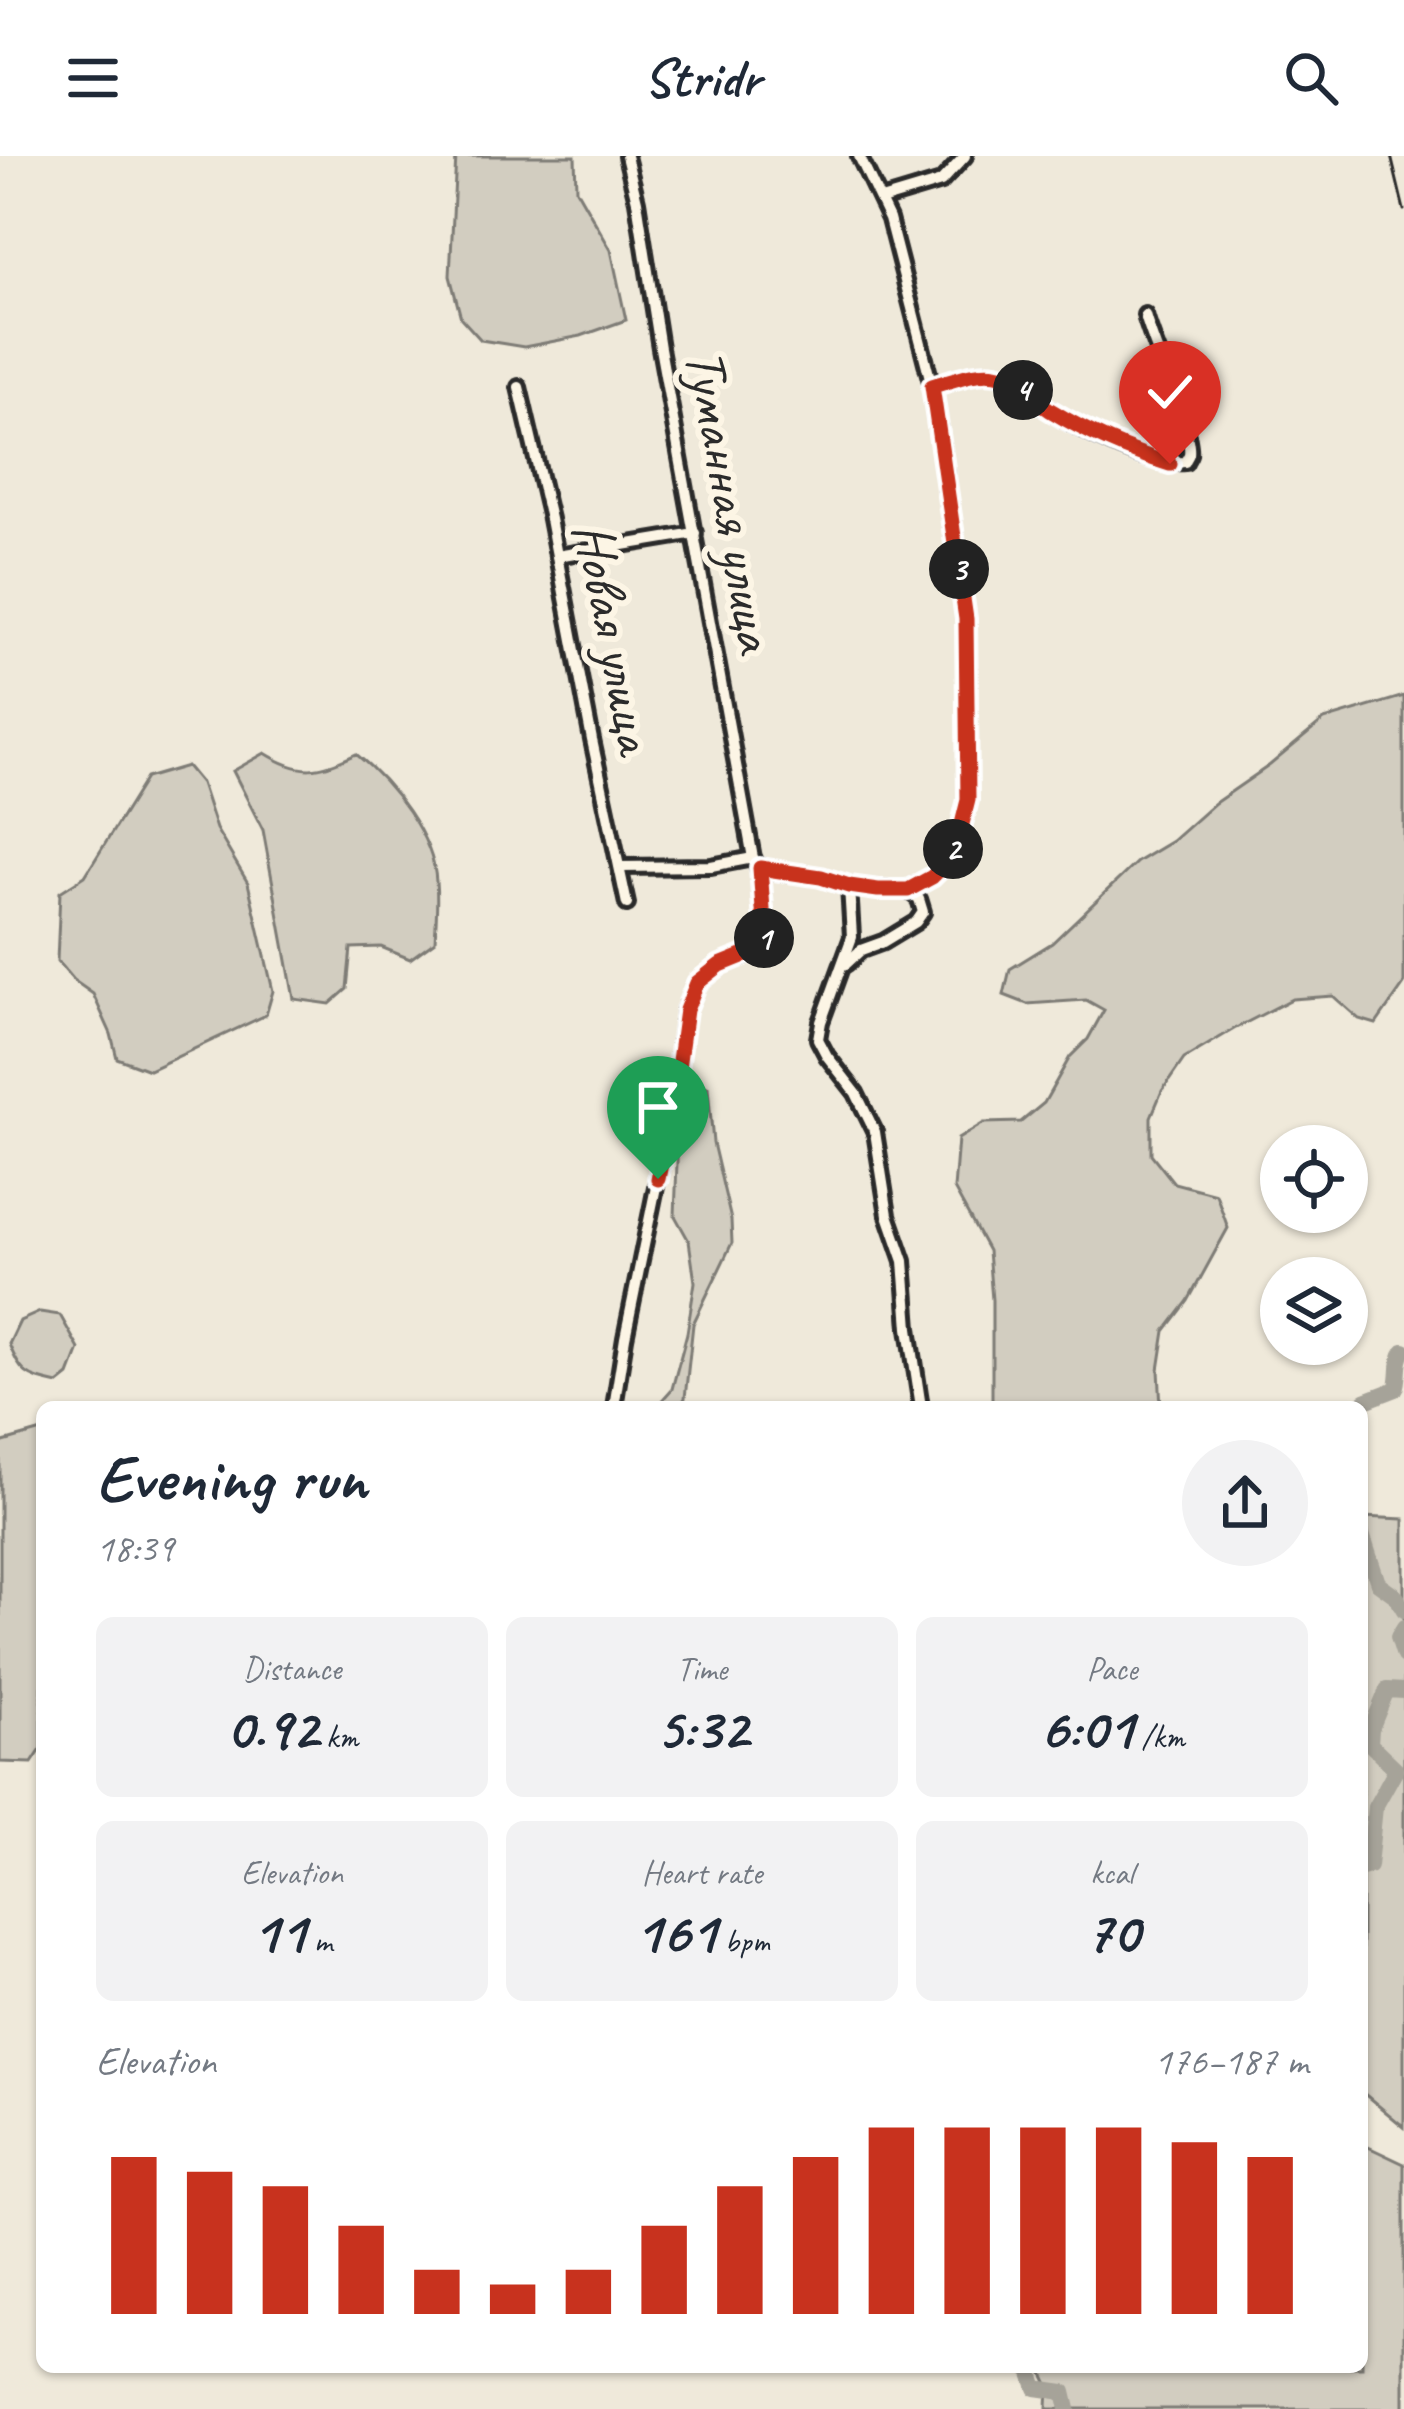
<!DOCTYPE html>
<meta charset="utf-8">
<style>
:root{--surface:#fff;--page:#f2f2f3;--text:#1f2937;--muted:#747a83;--accent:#c8321e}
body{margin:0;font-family:Caveat,sans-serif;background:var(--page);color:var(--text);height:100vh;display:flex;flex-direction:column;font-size:45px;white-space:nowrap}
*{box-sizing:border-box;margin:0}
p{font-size:39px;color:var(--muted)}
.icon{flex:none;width:66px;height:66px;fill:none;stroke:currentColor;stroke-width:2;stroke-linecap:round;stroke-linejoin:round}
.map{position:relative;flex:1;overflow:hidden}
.drawer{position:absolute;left:36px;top:1245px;width:1332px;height:972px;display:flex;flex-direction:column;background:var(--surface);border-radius:18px;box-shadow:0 3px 9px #0004}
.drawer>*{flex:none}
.buttons{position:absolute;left:1260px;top:969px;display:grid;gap:24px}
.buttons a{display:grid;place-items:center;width:108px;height:108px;border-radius:50%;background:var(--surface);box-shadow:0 3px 9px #0004;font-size:60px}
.pin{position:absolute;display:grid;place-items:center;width:102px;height:102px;color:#fff;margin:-123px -51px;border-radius:50% 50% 50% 0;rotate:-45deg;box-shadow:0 0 12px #0007}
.pin .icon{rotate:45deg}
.km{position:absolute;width:60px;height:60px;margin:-30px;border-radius:50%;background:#222;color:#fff;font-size:33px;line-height:60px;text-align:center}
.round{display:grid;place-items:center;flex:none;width:126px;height:126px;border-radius:63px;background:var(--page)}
.headline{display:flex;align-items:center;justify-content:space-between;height:204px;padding:0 60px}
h1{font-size:66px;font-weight:700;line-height:90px}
.metrics{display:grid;grid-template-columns:repeat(3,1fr);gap:18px;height:204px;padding:12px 60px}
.metrics div{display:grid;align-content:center;border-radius:18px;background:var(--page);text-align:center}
.metrics b{font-size:60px;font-weight:700}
.metrics small{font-size:33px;font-weight:400}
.metrics p{font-size:33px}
.chart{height:336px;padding:24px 60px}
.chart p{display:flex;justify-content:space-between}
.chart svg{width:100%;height:216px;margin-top:12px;stroke:var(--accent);stroke-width:6}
header{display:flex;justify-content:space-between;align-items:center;height:156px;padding:0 60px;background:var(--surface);font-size:54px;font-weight:700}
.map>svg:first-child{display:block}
</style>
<header><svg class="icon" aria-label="menu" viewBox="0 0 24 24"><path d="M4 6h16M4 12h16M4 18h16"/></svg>Stridr<svg class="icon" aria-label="search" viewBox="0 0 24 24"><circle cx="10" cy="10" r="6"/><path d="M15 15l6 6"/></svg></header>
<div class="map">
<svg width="1404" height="2253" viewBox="0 0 1404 2253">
<rect width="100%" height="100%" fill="#efe9da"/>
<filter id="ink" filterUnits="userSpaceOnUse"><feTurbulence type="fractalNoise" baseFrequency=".00833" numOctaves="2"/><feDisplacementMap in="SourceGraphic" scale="24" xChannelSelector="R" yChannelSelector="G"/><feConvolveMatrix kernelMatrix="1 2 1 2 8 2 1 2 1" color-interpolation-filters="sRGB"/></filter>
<g filter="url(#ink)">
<g fill="#d2cdc0" stroke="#7e7c76" stroke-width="3">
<polygon points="456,0 575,0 576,33 611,94 626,164 581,180 524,191 481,184 461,162 450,120"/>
<polygon points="1404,540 1404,828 1376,868 1359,863 1333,840 1292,843 1234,873 1184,903 1162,935 1151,961 1151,998 1174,1027 1216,1038 1228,1072 1188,1145 1165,1175 1159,1214 1161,1251 992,1251 992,1144 988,1095 954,1033 958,983 984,967 1021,966 1044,947 1070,901 1088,883 1104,854 1086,844 1027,848 1004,839 1010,813 1052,787 1137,706 1172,685 1215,647 1270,609 1324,564"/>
<path d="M265,597C302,620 318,616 356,598C391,626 434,680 436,726C438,745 436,765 435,785L410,803L381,791L351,792L347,833L330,848L294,843L263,674L233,615Z"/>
<polygon points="187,610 201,627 216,673 248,727 273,835 266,859 149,914 117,902 111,878 93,838 73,824 57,805 60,736 85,720 146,622"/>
<polygon points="687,926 708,931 713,987 731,1064 732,1087 693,1168 685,1242 679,1251 656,1251 672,1233 687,1177 695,1126 689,1085 675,1060 679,953"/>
<path d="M40,1156L60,1159L79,1193L69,1219L58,1228C26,1221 21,1218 9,1188L20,1165Z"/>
<polygon points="42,1275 42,1592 32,1607 0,1606 0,1287"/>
<polygon points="1362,1361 1404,1363 1404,1971 1362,1936"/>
<polygon points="1362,1988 1404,2008 1404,2253 1047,2253 1048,2228 1040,2211 1362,2211"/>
</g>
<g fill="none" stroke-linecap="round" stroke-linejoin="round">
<g stroke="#a6a399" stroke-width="16">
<path d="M1362,1252L1365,1245L1396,1233C1401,1220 1396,1206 1404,1195"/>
<polyline points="1362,1378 1378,1427 1396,1440 1404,1454"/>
<polyline points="1404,1471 1398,1481 1404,1500"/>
<polyline points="1362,1712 1369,1710 1375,1651 1396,1613 1370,1588 1371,1573 1387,1534 1404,1535"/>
<polyline points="1035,2211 1030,2214 1036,2232 1064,2236 1068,2253"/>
</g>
<defs>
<g id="street">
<polyline points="626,0 637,45 660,192 753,702"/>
<polyline points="881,44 941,26 965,0"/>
<path d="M932,230C951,225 975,214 995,218C1015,221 1025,237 1041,248C1076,272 1142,310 1185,306C1186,303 1188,301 1189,298C1193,276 1152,188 1145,159"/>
<polyline points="519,231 550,363 592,584 627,748"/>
<polyline points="557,400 695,377"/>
<polyline points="753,702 759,712 821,721 849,730 878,734 908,734 932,721 948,703 960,676 968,643 966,463 932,230 889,63 859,0"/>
<polyline points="620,711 711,710 753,702"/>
<polyline points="849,730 852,781 821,866 818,883 827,900 856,937 875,976 888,1059 904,1105 909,1172 921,1251"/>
<polyline points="846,808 861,794 883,786 916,766 923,756 919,743 908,734"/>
<polyline points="614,1251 625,1182 673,948 685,854 697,828 720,809 752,796 765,781 760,712"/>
</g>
</defs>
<use href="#street" stroke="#2b2b2b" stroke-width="20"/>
<use href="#street" stroke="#fcf5e5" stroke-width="10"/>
<polyline stroke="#2b2b2b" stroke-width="3" points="1391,0 1404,54"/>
</g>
</g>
<g fill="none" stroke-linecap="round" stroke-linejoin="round" filter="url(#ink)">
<defs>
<path id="route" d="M658,1023L673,948L686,854L697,827L720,809L752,796L765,781L760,712L821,721L849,730L878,734H908L932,721L941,712L949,703L960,676L968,644L966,463L932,230C951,225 976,214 996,218C1018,222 1032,243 1050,254C1088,277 1128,295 1170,308"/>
</defs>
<use href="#route" stroke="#fff" stroke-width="24"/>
<use href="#route" stroke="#c8321e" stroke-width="15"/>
</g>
<g text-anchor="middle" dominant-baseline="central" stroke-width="12" stroke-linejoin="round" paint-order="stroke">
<g font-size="57" fill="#2b2b2b" stroke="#fcf5e5">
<text transform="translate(731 344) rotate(80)">Туманная улица</text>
<text transform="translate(615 481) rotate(79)">Новая улица</text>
</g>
</g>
</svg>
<div class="buttons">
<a><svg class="icon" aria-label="locate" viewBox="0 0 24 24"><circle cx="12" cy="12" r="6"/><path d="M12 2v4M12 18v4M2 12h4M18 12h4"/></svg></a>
<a><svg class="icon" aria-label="layers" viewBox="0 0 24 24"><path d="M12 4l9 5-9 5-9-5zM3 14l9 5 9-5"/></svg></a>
</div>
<div class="pin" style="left:658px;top:1023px;background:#1e9e55"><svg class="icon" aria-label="arrive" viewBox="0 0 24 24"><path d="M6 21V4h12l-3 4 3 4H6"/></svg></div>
<div class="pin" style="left:1170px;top:308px;background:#d93025"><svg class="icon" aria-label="check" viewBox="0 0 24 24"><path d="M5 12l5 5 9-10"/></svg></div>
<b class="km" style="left:764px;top:782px">1</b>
<b class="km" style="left:953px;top:693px">2</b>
<b class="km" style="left:959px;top:413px">3</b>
<b class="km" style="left:1023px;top:234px">4</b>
<section class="drawer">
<div class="headline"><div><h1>Evening run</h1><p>18:39</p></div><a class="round"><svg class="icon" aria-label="share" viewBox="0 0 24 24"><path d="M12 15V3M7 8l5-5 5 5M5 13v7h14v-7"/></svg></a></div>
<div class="metrics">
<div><p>Distance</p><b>0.92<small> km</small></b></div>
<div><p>Time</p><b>5:32</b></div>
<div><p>Pace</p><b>6:01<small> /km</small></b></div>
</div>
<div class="metrics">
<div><p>Elevation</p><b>11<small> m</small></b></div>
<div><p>Heart rate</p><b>161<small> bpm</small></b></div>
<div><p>kcal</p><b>70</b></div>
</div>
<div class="chart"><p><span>Elevation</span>176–187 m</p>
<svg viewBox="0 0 160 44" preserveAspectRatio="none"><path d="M5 44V12M15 44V15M25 44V18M35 44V26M45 44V35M55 44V38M65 44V35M75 44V26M85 44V18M95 44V12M105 44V6M115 44V6M125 44V6M135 44V6M145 44V9M155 44V12"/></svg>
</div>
</section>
</div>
